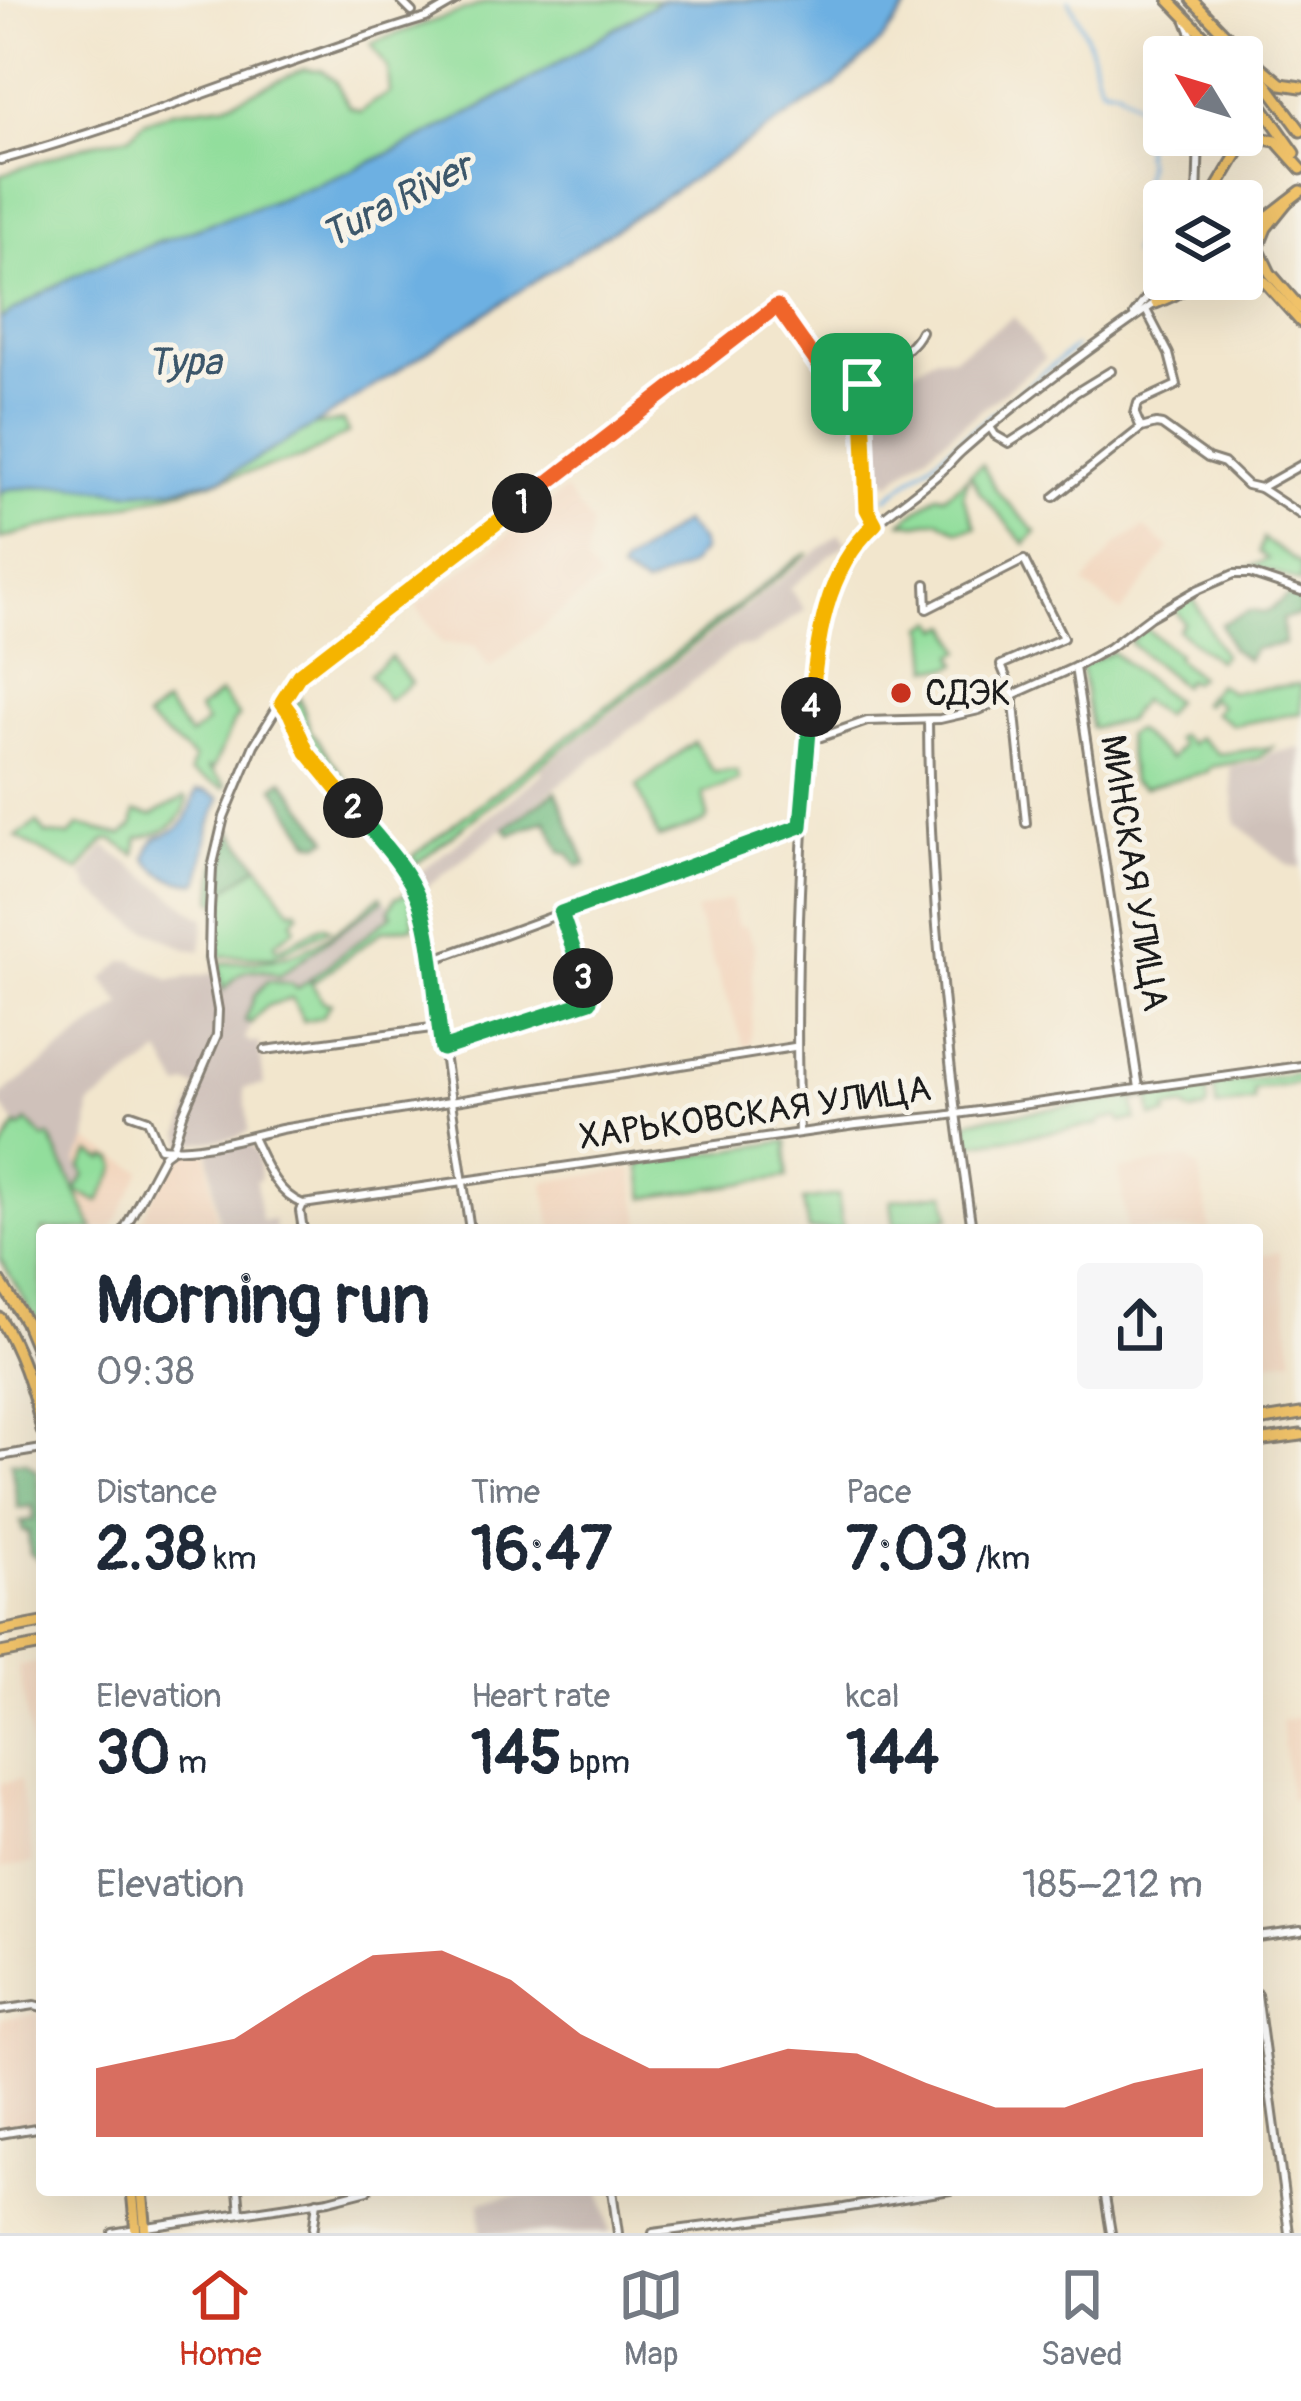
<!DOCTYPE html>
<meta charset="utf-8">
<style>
:root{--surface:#fff;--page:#f6f6f7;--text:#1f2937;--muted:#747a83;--line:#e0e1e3;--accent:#c8321e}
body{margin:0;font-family:Pangolin,sans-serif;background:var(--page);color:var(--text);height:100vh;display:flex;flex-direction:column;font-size:45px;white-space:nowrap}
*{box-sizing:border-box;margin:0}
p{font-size:39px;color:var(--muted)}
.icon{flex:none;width:66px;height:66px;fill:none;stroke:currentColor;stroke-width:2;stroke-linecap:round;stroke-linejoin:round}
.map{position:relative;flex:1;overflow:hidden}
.drawer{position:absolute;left:36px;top:1224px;width:1227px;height:972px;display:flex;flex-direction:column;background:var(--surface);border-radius:12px;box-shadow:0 12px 48px #0002}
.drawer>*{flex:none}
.needle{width:78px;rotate:308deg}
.buttons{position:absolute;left:1143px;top:36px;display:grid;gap:24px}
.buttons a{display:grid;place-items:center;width:120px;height:120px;border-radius:12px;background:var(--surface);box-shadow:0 12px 48px #0002;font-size:60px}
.pin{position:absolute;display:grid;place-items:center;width:102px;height:102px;color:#fff;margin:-51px;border-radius:24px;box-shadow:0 6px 18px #0006}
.km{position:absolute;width:60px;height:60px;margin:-30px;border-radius:50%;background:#222;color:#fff;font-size:33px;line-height:60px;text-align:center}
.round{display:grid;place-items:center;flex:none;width:126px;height:126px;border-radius:12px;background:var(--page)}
.headline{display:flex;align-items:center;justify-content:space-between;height:204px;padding:0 60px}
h1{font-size:66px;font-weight:700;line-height:90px}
.stats{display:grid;grid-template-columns:repeat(3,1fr);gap:18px;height:204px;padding:12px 60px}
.stats div{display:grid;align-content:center}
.stats b{font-size:60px;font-weight:700}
.stats small{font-size:33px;font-weight:400}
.stats p{font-size:33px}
.chart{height:336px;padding:24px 60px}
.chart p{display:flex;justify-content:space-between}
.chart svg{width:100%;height:216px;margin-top:12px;fill:var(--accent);opacity:.7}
.tabs{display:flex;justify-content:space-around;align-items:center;height:168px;border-top:3px solid var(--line);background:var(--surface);font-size:33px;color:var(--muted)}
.tabs a{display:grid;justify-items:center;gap:6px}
.tabs .selected{color:var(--accent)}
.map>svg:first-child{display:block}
</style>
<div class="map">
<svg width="1301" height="2233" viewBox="0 0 1301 2233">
<rect width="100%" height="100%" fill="#f7f3e8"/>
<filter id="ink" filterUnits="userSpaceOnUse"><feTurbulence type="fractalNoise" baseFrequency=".00833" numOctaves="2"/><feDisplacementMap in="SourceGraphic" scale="24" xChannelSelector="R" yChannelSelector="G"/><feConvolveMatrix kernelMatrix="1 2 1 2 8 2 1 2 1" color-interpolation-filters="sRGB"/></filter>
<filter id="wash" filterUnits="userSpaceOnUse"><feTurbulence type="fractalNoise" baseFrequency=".004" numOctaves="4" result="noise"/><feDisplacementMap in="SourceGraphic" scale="48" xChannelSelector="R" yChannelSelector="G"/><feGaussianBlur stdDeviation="2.7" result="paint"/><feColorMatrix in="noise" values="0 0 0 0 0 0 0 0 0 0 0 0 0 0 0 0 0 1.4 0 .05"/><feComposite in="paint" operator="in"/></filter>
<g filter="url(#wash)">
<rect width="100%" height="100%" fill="#f2e6cd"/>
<g fill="#f2d5bd">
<polygon points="565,490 591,524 586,563 600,581 489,668 475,645 442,643 416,606"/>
<polygon points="1144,528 1170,548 1121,612 1084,584 1117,544"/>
<polygon points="730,899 738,926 746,927 754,945 751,1045 744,1046 695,911"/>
<polygon points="87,1141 142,1171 111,1230 94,1230 75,1190 83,1174 76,1161"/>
<polygon points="206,1149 218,1230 137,1230 173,1157 181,1152"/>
<polygon points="1185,1158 1199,1168 1210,1230 1127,1230 1119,1170"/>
<polygon points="632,1169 642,1230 552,1230 544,1182"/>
<polygon points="1279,1252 1293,1358 1257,1363 1257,1255"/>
<polygon points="42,1662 42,1758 34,1759 18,1666"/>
<polygon points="1301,1717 1301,1798 1290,1799 1281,1720"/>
<polygon points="20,1780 33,1863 0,1868 0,1783"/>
<polygon points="40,2013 42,2121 0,2128 0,2019"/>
</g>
<g fill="#cfc1ba">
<polygon points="1014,317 1045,359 890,483 868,463 866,401 936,356 953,357"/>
<polygon points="839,534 846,543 790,588 805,610 753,646 737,647 422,891 413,878 543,773 541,769"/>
<polygon points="1301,748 1301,868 1289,866 1236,823 1230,767 1261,762 1270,753"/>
<polygon points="105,846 199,916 205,917 201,951 185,948 137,925 90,890 86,880 81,876"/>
<polygon points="384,898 398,917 289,996 258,1014 244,1039 251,1043 259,1042 264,1085 244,1088 249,1131 238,1137 184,1145 181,1133 197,1088 188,1084 180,1088 161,1053 90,1105 87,1141 76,1161 83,1174 75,1190 49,1137 44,1139 30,1127 19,1129 0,1104 0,1096 122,1004 103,979 123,961 132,960 170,980 214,973 213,963 240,966 298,962"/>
<polygon points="248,1142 258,1155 260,1180 256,1181 261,1221 274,1220 275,1230 220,1230 208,1149"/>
<polygon points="569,2190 601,2190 610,2233 481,2233 480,2201"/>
</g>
<g fill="#92de9c" stroke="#577d5c" stroke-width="3">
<path d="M509,0H661C563,61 462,123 355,169C266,208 170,234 80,273C52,286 26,304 0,319V175L90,144L130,136L144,122L173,111L226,104L304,69L322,70L335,81L349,107L361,112L373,102L390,93L388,69L371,43L485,3Z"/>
<polygon points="343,421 348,433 302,458 0,539 0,493 7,489 67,485 128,492 172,489 223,478 313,426"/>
<polygon points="982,464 996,490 1036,532 1025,544 981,494 970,474"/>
<polygon points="968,477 963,496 976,527 958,531 939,520 917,524 902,522 937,495 945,496"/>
<polygon points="1263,539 1301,565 1301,583 1267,570 1247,569 1268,559 1259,552"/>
<polygon points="809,553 412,867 409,863 415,858 414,855 797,559"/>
<polygon points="1193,598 1223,655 1217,661 1178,630 1184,622 1174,609"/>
<polygon points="935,621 941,629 950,625 962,651 954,655 958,664 949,668 930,668 927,633 924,627"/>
<polygon points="1144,627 1178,654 1176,658 1199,677 1192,683 1187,680 1182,686 1130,643"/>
<polygon points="1112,652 1174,701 1163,716 1141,700 1126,721 1091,728 1081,666"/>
<polygon points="391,657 411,683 388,700 369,674"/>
<polygon points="1218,684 1230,692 1301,684 1301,713 1233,725 1214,713 1220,706 1211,698 1205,705 1201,703"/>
<polygon points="220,693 239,717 234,721 213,769 207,767 226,785 224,788 190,773 194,758 146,719 165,704 190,736 207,723 198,710"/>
<polygon points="300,699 311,731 350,785 343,791 307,747 292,708"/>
<polygon points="1135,730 1170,759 1181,745 1175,739 1179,735 1191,744 1198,737 1219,754 1272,747 1259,758 1211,767 1207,772 1143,788 1132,782 1126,735"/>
<polygon points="694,742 714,772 737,771 739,780 703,794 708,816 705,822 659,838 637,786"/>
<path d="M185,797L187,799C184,824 160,835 138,838L135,855L113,840H105L79,871L16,837L37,822L46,834L69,836L78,826C94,827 105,833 122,835L132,827L135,812L152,815Z"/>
<polygon points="225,825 259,865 291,911 296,909 299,913 292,921 296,928 275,943 277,949 324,925 330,929 272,957 215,956 219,951 220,902 213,900 216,865"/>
<polygon points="408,893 411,898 414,926 382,931 314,982 311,978 392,915 389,910 395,898"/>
<path d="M381,896L383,900L279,976C250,964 243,969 223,990L218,963C237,962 257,963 275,959C316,951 349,921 381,896Z"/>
<polygon points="309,980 324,1002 331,1003 322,1017 303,1021 292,998 266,1006 251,1023 245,1021 255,995 268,981 292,984 297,989"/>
<polygon points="1301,1073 1301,1083 1254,1090 1254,1101 1217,1107 1213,1085"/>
<polygon points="1203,1088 1207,1091 1208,1106 1205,1110 1191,1112 1184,1106 1167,1109 1167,1115 1152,1117 1149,1098 1134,1100 1136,1120 1121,1122 1118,1117 1102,1120 1098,1125 971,1144 966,1140 965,1128 971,1120"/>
<polygon points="27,1121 44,1139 49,1136 52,1141 75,1190 85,1175 81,1167 90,1152 104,1160 107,1157 114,1159 117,1168 99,1202 76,1191 94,1230 42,1230 42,1315 34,1317 0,1258 0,1154 16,1125 20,1128"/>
<polygon points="787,1141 787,1177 645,1198 640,1164"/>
<polygon points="946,1193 950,1218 894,1225 891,1200"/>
<polygon points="838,1195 843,1230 808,1230 803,1200"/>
</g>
<g fill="#75bd84" stroke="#486c50" stroke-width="3">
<polygon points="1291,594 1301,599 1301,615 1282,619 1284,644 1254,649 1247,660 1231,648 1221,624 1250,611 1265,613"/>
<polygon points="283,780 329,839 318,844 310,841 274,787"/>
<polygon points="556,791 586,864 577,866 569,854 561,851 546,820 510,835 505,828"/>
<polygon points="231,830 259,865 221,893 221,888"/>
<polygon points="11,1462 26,1462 37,1471 42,1518 42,1563 30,1553 28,1531 23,1531 21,1522 34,1519 33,1506 18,1508"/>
</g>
<g fill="#6db0e2" stroke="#44667f" stroke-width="3">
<path d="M661,0H913L881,42L834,86L313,426L223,478L172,489L128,492L67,485L8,489L0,493V319C26,304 52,286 80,273C170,234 266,208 355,169C462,123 563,61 661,0Z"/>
<polygon points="683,522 700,540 703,550 689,566 645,586 620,572 623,565"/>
<path d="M197,791H206L220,798L209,828L200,880L198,883C176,883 159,876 146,858C153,833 158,840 176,829C189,822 191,804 197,791Z"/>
</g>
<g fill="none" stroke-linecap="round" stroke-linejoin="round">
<g stroke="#6db0e2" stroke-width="3">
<path d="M1069,0C1077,16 1085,31 1090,47C1095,62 1093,73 1102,86L1117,89L1142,108L1144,128L1147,135L1143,139L1146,167L1142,182L1153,202"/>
<polyline points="1132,254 1135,242 1133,230"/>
<polyline points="887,498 1075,347"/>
</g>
</g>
</g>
<g filter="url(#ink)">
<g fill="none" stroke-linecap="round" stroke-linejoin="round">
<defs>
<g id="minor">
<polyline points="400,0 412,12"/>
<polyline points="1186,21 1200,57"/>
<path d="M0,160C144,121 282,61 426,18L457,0"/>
<polyline points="1197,201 1199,135"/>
<polyline points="1169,293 1187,279"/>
<polyline points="1134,314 1164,274"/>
<polyline points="990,427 995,435 1009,443 1037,425 1075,393 1111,371"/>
<polyline points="1141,428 1156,424 1162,425 1208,458 1224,463 1247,485 1260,488 1301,515"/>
<polyline points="1260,488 1301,465"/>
<polyline points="1054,497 1141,428 1135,414 1138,403 1177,385 1169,354 1146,310"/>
<path d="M875,524L867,509L863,384C878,362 910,356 921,331"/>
<polyline points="926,584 927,609 1024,560 1063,638 1001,665 1013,694 1026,823"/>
<polyline points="1075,667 1139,1088"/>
<path d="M282,702C295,717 296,737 307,753C347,811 409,854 425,926L470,1230"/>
<path d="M928,720C929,891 947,1061 972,1230"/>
<polyline points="809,738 821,737 867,721 940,719 979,710 1075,667 1109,648 1150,617 1197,590 1234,574 1250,574 1301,591"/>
<polyline points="430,961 801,826"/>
<polyline points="442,1049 590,1001 561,913"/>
<polyline points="265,1050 439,1027"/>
<path d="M131,1114L148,1120L160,1148C203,1152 245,1136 287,1128L794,1047"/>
<path d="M799,1133C794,1002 799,871 809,741C813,683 813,614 843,563C867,522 909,501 943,470C950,464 955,457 962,451C1024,396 1091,348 1158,301"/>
<path d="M252,1137C264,1162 276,1194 303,1204L856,1125L942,1116L1301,1066"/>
<polyline points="124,1230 164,1155 172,1149 183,1114 217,1035 218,1010 209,958 210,910 212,868 224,817 254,745 293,682 777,306 822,371 863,384"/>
<polyline points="303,1230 300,1211 303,1204"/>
<polyline points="41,1385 42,1384"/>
<polyline points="0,1456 42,1449"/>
<polyline points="1257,1937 1301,1931"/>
<polyline points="1257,1994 1289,2233"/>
<polyline points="0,2010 35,2005 42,2007"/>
<polyline points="0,2134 42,2127"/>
<polyline points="238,2190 240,2212"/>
<polyline points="482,2190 506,2190"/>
<polyline points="612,2190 618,2233"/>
<polyline points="1104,2190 1111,2233"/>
<polyline points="147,2227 329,2200 368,2190"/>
<polyline points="113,2233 136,2229"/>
<polyline points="313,2233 317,2201"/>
<polyline points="653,2233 844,2208 950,2190"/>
</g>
<g id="major">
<polyline points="1169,0 1224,57"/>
<polyline points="1192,0 1244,54 1301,131"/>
<polyline points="1258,65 1281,84 1301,87"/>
<polyline points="1242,78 1295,153"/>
<polyline points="1209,201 1241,147 1257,138 1276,141 1301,169"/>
<polyline points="1287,202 1266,228 1258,248 1270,273 1301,309"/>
<polyline points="1242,230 1270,215 1301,191"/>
<polyline points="1242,271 1265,282 1301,322"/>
<polyline points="1156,303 1174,295 1199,279"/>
<polyline points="0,1281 25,1321 42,1362"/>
<path d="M0,1318C21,1352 34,1392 42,1431"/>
<polyline points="1257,1421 1301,1414"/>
<polyline points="1257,1441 1301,1435"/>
<polyline points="0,1631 42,1623"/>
<polyline points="0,1653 42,1645"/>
<polyline points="132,2190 136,2233"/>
<polyline points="142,2190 146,2233"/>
</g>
</defs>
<use href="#minor" stroke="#878174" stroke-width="12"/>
<use href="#major" stroke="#878174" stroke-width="15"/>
<use href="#minor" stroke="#fff" stroke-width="6"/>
<use href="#major" stroke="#f1c36a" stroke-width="9"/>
</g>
</g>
<g fill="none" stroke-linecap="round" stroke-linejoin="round" filter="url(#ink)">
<defs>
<polyline id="split-1" points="522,503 777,306 823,371 862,384"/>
<polyline id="split-2" points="353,808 307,752 290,713 282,702 299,675 522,503"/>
<path id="split-3" d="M353,808C374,834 401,861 415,891C433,928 435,1005 442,1049L590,1001L583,978"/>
<polyline id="split-4" points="583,978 561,913 801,826 811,707"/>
<path id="split-5" d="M811,707C817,641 824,571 875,524L867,509L862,384"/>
</defs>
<use href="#split-1" stroke="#fff" stroke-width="24"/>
<use href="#split-2" stroke="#fff" stroke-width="24"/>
<use href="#split-3" stroke="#fff" stroke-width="24"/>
<use href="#split-4" stroke="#fff" stroke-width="24"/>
<use href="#split-5" stroke="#fff" stroke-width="24"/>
<use href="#split-1" stroke="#f0652b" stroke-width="15"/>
<use href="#split-2" stroke="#f5b400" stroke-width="15"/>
<use href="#split-3" stroke="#22a559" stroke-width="15"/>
<use href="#split-4" stroke="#22a559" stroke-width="15"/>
<use href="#split-5" stroke="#f5b400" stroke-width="15"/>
</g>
<circle fill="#c8321e" stroke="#f7f3e8" stroke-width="4.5" cx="901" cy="693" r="12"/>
<g text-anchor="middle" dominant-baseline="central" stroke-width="10" stroke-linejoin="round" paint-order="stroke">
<g font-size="36" fill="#1c1c1c" stroke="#f7f3e8" text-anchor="start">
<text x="925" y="693">СДЭК</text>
</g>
<g font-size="36" fill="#1c1c1c" stroke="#f7f3e8">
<text transform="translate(1134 873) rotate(81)">МИНСКАЯ УЛИЦА</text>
<text transform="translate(755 1113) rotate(-8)">ХАРЬКОВСКАЯ УЛИЦА</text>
</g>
<g font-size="39" font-style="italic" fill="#3c576b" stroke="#f7f3e8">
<text transform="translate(397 201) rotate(-27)">Tura River</text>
<text x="184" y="362">Тура</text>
</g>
</g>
</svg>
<div class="buttons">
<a><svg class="needle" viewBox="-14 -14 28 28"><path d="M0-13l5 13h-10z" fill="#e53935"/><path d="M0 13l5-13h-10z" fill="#747a83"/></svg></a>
<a><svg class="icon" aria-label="layers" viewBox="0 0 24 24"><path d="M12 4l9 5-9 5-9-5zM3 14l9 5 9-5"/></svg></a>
</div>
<div class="pin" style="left:862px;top:384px;background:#1e9e55"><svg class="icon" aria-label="arrive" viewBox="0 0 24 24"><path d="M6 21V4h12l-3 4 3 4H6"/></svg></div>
<b class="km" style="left:522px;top:503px">1</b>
<b class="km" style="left:353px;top:808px">2</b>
<b class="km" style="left:583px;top:978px">3</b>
<b class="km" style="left:811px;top:707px">4</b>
<section class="drawer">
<div class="headline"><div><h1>Morning run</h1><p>09:38</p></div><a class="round"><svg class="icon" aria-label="share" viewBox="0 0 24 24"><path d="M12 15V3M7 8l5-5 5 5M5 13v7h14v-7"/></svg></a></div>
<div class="stats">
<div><p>Distance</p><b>2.38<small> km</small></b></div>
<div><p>Time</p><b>16:47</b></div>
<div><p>Pace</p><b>7:03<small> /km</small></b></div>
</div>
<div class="stats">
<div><p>Elevation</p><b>30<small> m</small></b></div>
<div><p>Heart rate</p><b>145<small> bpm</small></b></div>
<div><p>kcal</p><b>144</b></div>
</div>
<div class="chart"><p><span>Elevation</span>185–212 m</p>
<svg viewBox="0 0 160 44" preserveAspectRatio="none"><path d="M0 44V30L10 27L20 24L30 15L40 7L50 6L60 12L70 23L80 30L90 30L100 26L110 27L120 33L130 38L140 38L150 33L160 30V44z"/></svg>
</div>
</section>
</div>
<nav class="tabs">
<a class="selected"><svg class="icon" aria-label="home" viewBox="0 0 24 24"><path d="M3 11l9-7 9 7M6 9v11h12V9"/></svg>Home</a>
<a><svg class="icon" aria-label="map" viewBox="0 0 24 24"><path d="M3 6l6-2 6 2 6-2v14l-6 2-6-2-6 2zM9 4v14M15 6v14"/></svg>Map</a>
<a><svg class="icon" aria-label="saved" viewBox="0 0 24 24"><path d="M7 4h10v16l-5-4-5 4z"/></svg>Saved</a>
</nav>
